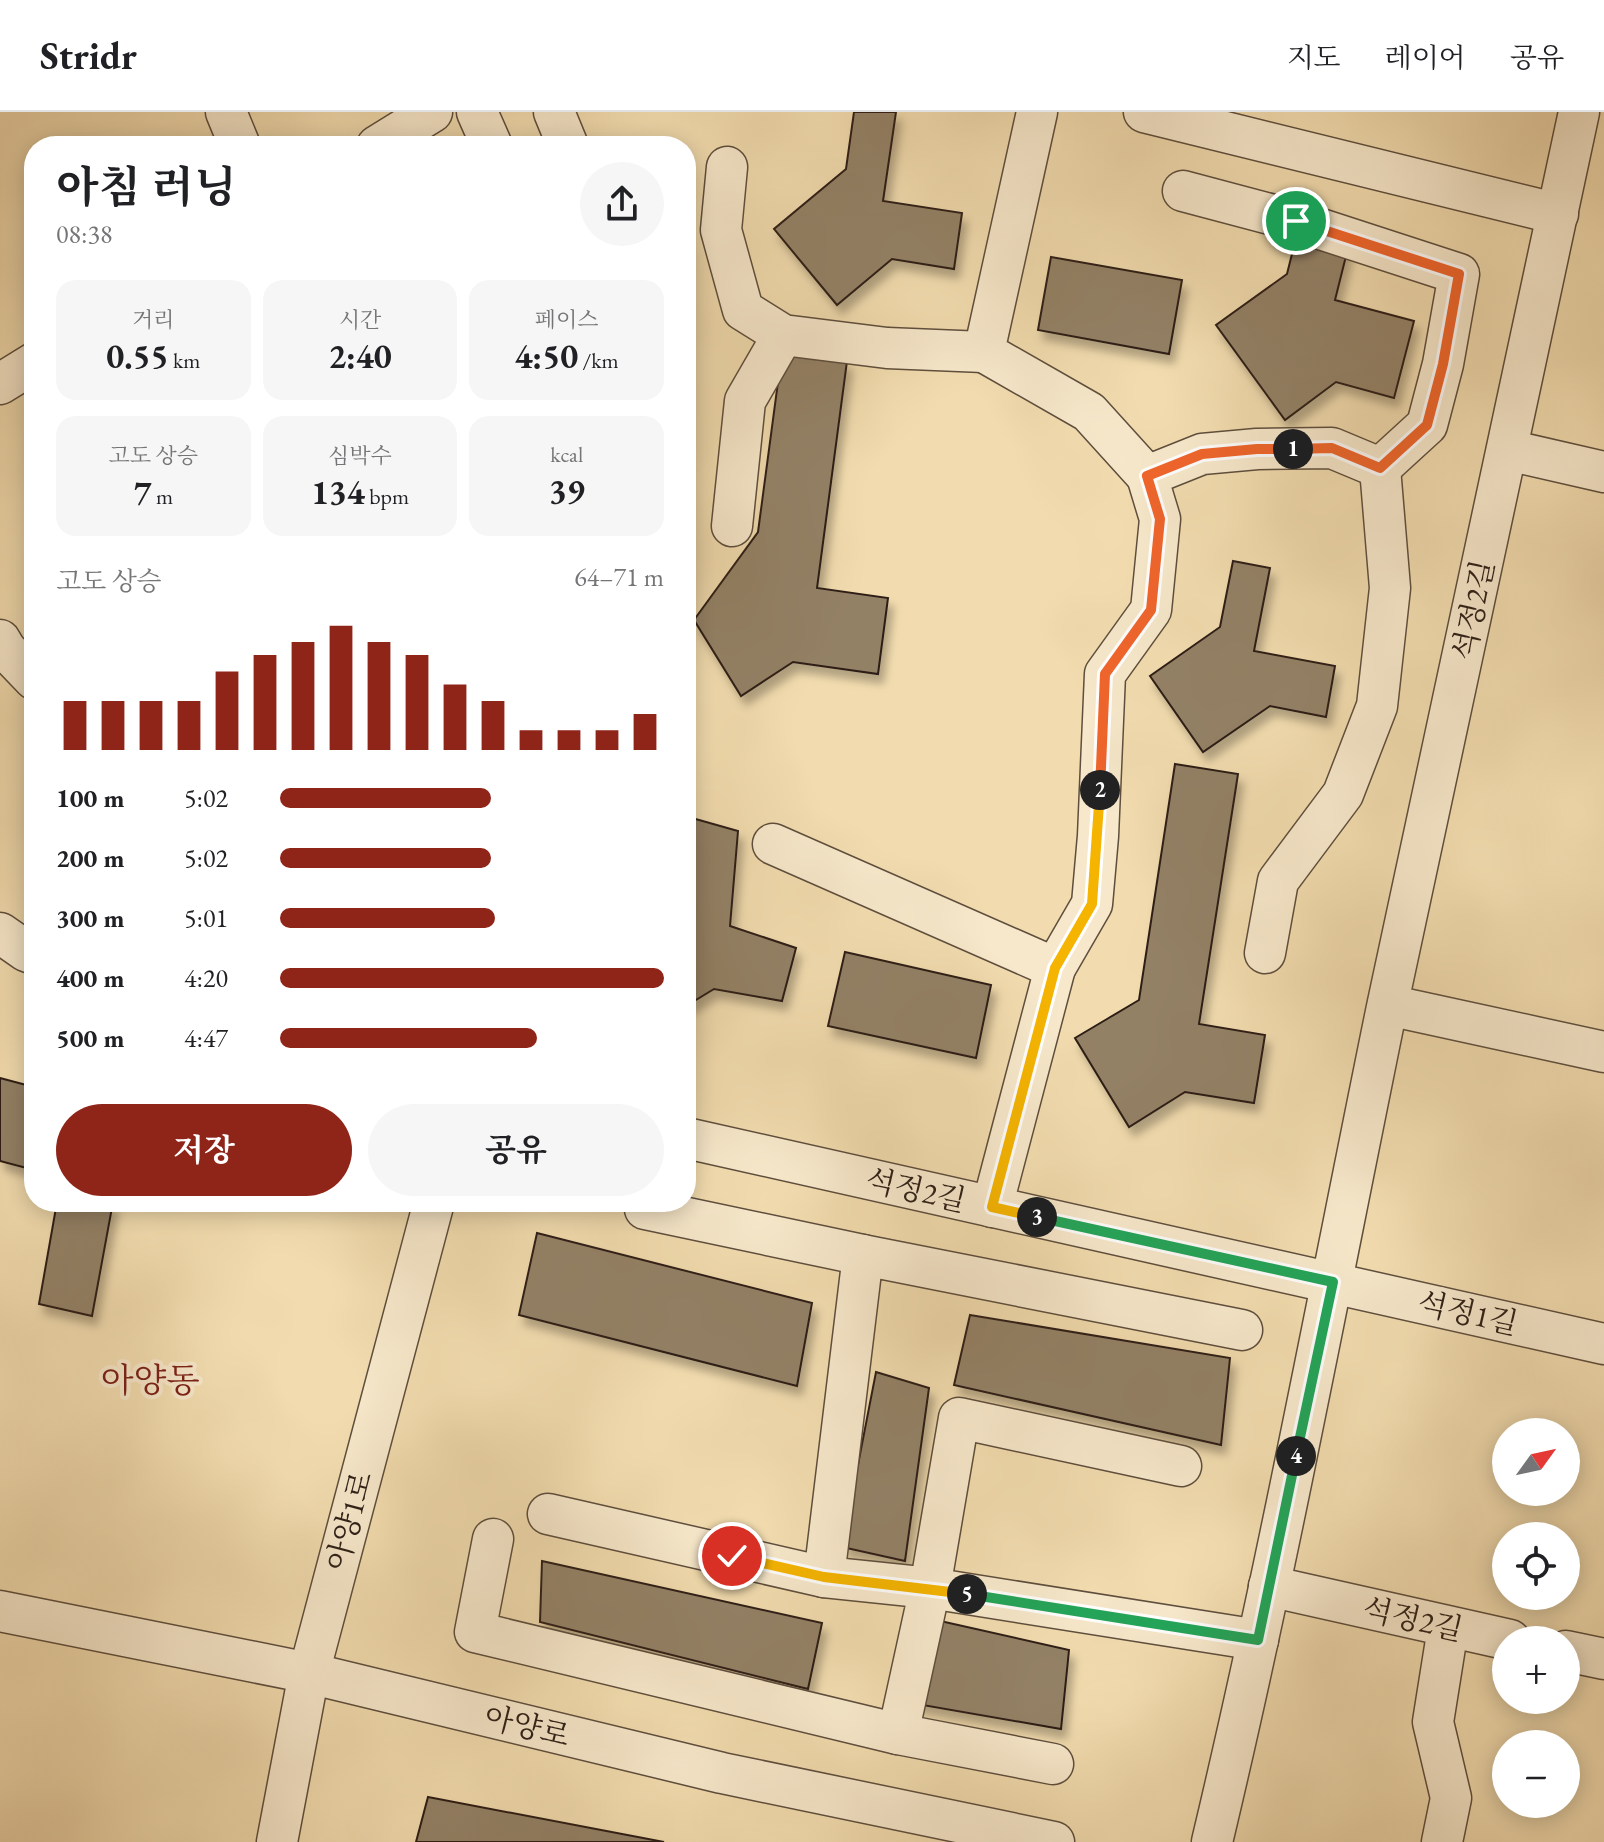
<!DOCTYPE html>
<html lang="ko">
<meta charset="utf-8">
<style>
:root{--surface:#fff;--page:#f6f6f6;--text:#202124;--muted:#757577;--line:#e0e0e0;--accent:#8f2418}
body{margin:0;font-family:"EB Garamond","Noto Serif KR",serif;background:var(--page);color:var(--text);height:100vh;display:flex;flex-direction:column;font-size:30px;white-space:nowrap}
*{box-sizing:border-box;margin:0}
p{font-size:26px;color:var(--muted)}
.icon{flex:none;width:44px;height:44px;fill:none;stroke:currentColor;stroke-width:2;stroke-linecap:round;stroke-linejoin:round}
.map{position:relative;flex:1;overflow:hidden}
.side{position:absolute;left:24px;top:24px;width:672px;height:1076px;display:flex;flex-direction:column;background:var(--surface);border-radius:32px;box-shadow:0 4px 20px #0003}
.side>*{flex:none}
.needle{width:52px;rotate:57deg}
.buttons{position:absolute;left:1492px;top:1306px;display:grid;gap:16px}
.buttons a{display:grid;place-items:center;width:88px;height:88px;border-radius:50%;background:var(--surface);box-shadow:0 4px 20px #0003;font-size:40px}
.pin{position:absolute;display:grid;place-items:center;width:68px;height:68px;color:#fff;margin:-34px;border:4px solid #fff;border-radius:50%;box-shadow:0 2px 8px #0007}
.km{position:absolute;width:40px;height:40px;margin:-20px;border-radius:50%;background:#222;color:#fff;font-size:22px;line-height:40px;text-align:center}
.round{display:grid;place-items:center;flex:none;width:84px;height:84px;border-radius:42px;background:var(--page)}
.head{display:flex;align-items:center;justify-content:space-between;height:136px;padding:0 32px}
h1{font-size:44px;font-weight:700;line-height:60px}
.metrics{display:grid;grid-template-columns:repeat(3,1fr);gap:12px;height:136px;padding:8px 32px}
.metrics div{display:grid;align-content:center;border-radius:20px;background:var(--page);text-align:center}
.metrics b{font-size:34px;font-weight:700}
.metrics small{font-size:22px;font-weight:400}
.metrics p{font-size:22px}
.chart{height:224px;padding:16px 32px}
.chart p{display:flex;justify-content:space-between}
.chart svg{width:100%;height:144px;margin-top:8px;stroke:var(--accent);stroke-width:6}
.primary-button{display:flex;gap:16px;margin-top:auto;padding:16px 32px}
.primary-button a{flex:1;height:92px;border-radius:48px;background:var(--accent);color:#fff;font-size:32px;font-weight:700;line-height:92px;text-align:center}
.primary-button a+a{background:var(--page);color:var(--text)}
ul{padding:0 32px;list-style:none;font-size:26px}
li{display:grid;grid-template-columns:128px 96px 1fr;align-items:center;height:60px}
li i{height:20px;border-radius:10px;background:var(--accent)}
header{display:flex;align-items:center;gap:48px;box-sizing:border-box;height:112px;padding:0 40px;background:var(--surface);border-bottom:2px solid var(--line)}
header strong{font-size:38px}
nav{display:flex;gap:44px;margin-inline-start:auto;font-size:28px}
.map>svg:first-child{display:block}
</style>
<header>
<strong>Stridr</strong>
<nav><a>지도</a><a>레이어</a><a>공유</a></nav>
</header>
<div class="map">
<svg width="1604" height="1730" viewBox="0 0 1604 1730">
<defs>
<filter id="shadow"><feDropShadow dx="5" dy="9" stdDeviation="4" flood-color="#0004"/></filter>
</defs>
<rect width="100%" height="100%" fill="#f2dcaf"/>
<filter id="stains"><feTurbulence type="fractalNoise" baseFrequency=".0025" numOctaves="4"/><feColorMatrix values="0 0 0 0 .2 0 0 0 0 .09 0 0 0 0 .02 0 0 0 .5 -.17"/></filter>
<radialGradient id="worn" r=".72"><stop offset=".6" stop-color="#630" stop-opacity="0"/><stop offset="1" stop-color="#630" stop-opacity=".3"/></radialGradient>
<g fill="#938166" stroke="#2d1f17" stroke-width="2" filter="url(#shadow)">
<polygon points="854,0 896,0 883,89 962,101 954,157 892,147 837,193 774,117 846,57"/>
<polygon points="1298,118 1349,132 1335,188 1414,209 1394,286 1336,270 1285,308 1216,213 1287,162"/>
<polygon points="1051,145 1182,168 1169,242 1038,218"/>
<polygon points="782,240 847,249 817,476 888,486 878,562 793,550 741,584 694,508 758,420"/>
<polygon points="1233,449 1270,456 1254,539 1335,554 1326,605 1270,594 1203,640 1150,564 1220,515"/>
<polygon points="1175,652 1238,662 1199,912 1265,923 1254,991 1185,980 1129,1015 1075,926 1139,888"/>
<polygon points="692,706 738,719 730,814 796,836 782,889 714,877 686,894 686,742"/>
<polygon points="845,840 991,873 976,946 828,914"/>
<polygon points="0,966 34,975 34,1058 0,1049"/>
<polygon points="57,1090 113,1090 92,1204 39,1192"/>
<polygon points="537,1121 812,1191 797,1274 519,1203"/>
<polygon points="970,1203 1230,1246 1221,1333 954,1273"/>
<polygon points="876,1260 929,1276 905,1449 842,1435"/>
<polygon points="542,1449 822,1511 808,1577 540,1510"/>
<polygon points="927,1506 1069,1538 1061,1617 911,1591"/>
<polygon points="428,1685 664,1730 416,1730"/>
</g>
<g fill="none" stroke-linecap="round" stroke-linejoin="round">
<defs>
<g id="minor">
<polyline points="226,0 240,34"/>
<polyline points="477,0 492,34"/>
<polyline points="554,0 568,34"/>
<polyline points="1037,0 984,240 1089,300 1147,364"/>
<polyline points="1144,0 1558,102"/>
<polyline points="377,34 432,0"/>
<polyline points="727,55 721,118 743,198 783,223 887,236 984,240"/>
<polyline points="0,272 34,251"/>
<polyline points="1508,338 1604,360"/>
<polyline points="732,414 745,289 783,223"/>
<polyline points="0,528 6,538 34,567"/>
<polyline points="773,732 1055,856 992,1095"/>
<polyline points="0,821 26,839 34,842"/>
<polyline points="1265,841 1278,769 1343,682 1377,594 1390,476 1380,356"/>
<polyline points="1055,856 1092,792 1098,724 1105,562 1151,498 1160,407 1147,364 1202,342 1257,337 1332,336 1380,356 1427,313 1443,252 1459,162 1296,109 1183,79"/>
<polyline points="1388,893 1604,940"/>
<polyline points="686,1026 1604,1232"/>
<polyline points="645,1097 863,1143"/>
<polyline points="1181,1354 959,1306 930,1476 1258,1528"/>
<polyline points="548,1402 824,1465 930,1476 898,1622 1053,1652"/>
<polyline points="493,1427 475,1520 898,1622"/>
<polyline points="824,1465 863,1143 1242,1218"/>
<polyline points="1269,1474 1510,1528"/>
<polyline points="0,1499 309,1561 722,1661 1054,1730"/>
<polyline points="1566,1539 1604,1547"/>
<polyline points="277,1730 309,1561 434,1090"/>
<path d="M1212,1730C1278,1453 1330,1174 1387,895C1449,596 1517,299 1579,0"/>
<polyline points="1442,1730 1451,1686 1433,1610 1448,1516"/>
</g>
</defs>
<use href="#minor" stroke="#5e4e3d" stroke-width="43"/>
<use href="#minor" stroke="#f7e8cb" stroke-width="40"/>
</g>
<g fill="none" stroke-linecap="round" stroke-linejoin="round">
<defs>
<polyline id="split-1" points="1293,337 1332,336 1380,356 1427,313 1443,252 1459,162 1296,109"/>
<polyline id="split-2" points="1100,678 1105,562 1151,498 1160,407 1147,364 1202,342 1257,337 1293,337"/>
<polyline id="split-3" points="1037,1105 992,1095 1055,856 1092,792 1100,678"/>
<polyline id="split-4" points="1037,1105 1333,1170 1296,1344"/>
<polyline id="split-5" points="967,1482 1258,1528 1296,1344"/>
<polyline id="split-6" points="732,1444 824,1465 967,1482"/>
</defs>
<use href="#split-1" stroke="#fff" stroke-width="16"/>
<use href="#split-2" stroke="#fff" stroke-width="16"/>
<use href="#split-3" stroke="#fff" stroke-width="16"/>
<use href="#split-4" stroke="#fff" stroke-width="16"/>
<use href="#split-5" stroke="#fff" stroke-width="16"/>
<use href="#split-6" stroke="#fff" stroke-width="16"/>
<use href="#split-1" stroke="#f0652b" stroke-width="10"/>
<use href="#split-2" stroke="#f0652b" stroke-width="10"/>
<use href="#split-3" stroke="#f5b400" stroke-width="10"/>
<use href="#split-4" stroke="#22a559" stroke-width="10"/>
<use href="#split-5" stroke="#22a559" stroke-width="10"/>
<use href="#split-6" stroke="#f5b400" stroke-width="10"/>
</g>
<g text-anchor="middle" dominant-baseline="central" stroke-width="8" stroke-linejoin="round" paint-order="stroke">
<g font-size="30" fill="#2d1f17" stroke="#f7e8cb">
<text transform="translate(1473 498) rotate(-78)">석정2길</text>
<text transform="translate(916 1078) rotate(13)">석정2길</text>
<text transform="translate(1468 1201) rotate(13)">석정1길</text>
<text transform="translate(349 1409) rotate(-75)">아양1로</text>
<text transform="translate(1413 1507) rotate(13)">석정2길</text>
<text transform="translate(527 1614) rotate(14)">아양로</text>
</g>
<g font-size="34" fill="#7a1f14" stroke="#f7e8cb">
<text x="150" y="1268">아양동</text>
</g>
</g>
<rect width="100%" height="100%" filter="url(#stains)"/>
<rect width="100%" height="100%" fill="url(#worn)"/>
</svg>
<div class="buttons">
<a><svg class="needle" viewBox="-14 -14 28 28"><path d="M0-13l5 13h-10z" fill="#e53935"/><path d="M0 13l5-13h-10z" fill="#757577"/></svg></a>
<a><svg class="icon" aria-label="locate" viewBox="0 0 24 24"><circle cx="12" cy="12" r="6"/><path d="M12 2v4M12 18v4M2 12h4M18 12h4"/></svg></a>
<a>+</a>
<a>−</a>
</div>
<div class="pin" style="left:1296px;top:109px;background:#1e9e55"><svg class="icon" aria-label="arrive" viewBox="0 0 24 24"><path d="M6 21V4h12l-3 4 3 4H6"/></svg></div>
<div class="pin" style="left:732px;top:1444px;background:#d93025"><svg class="icon" aria-label="check" viewBox="0 0 24 24"><path d="M5 12l5 5 9-10"/></svg></div>
<b class="km" style="left:1293px;top:337px">1</b>
<b class="km" style="left:1100px;top:678px">2</b>
<b class="km" style="left:1037px;top:1105px">3</b>
<b class="km" style="left:1296px;top:1344px">4</b>
<b class="km" style="left:967px;top:1482px">5</b>
<section class="side">
<div class="head"><div><h1>아침 러닝</h1><p>08:38</p></div><a class="round"><svg class="icon" aria-label="share" viewBox="0 0 24 24"><path d="M12 15V3M7 8l5-5 5 5M5 13v7h14v-7"/></svg></a></div>
<div class="metrics">
<div><p>거리</p><b>0.55<small> km</small></b></div>
<div><p>시간</p><b>2:40</b></div>
<div><p>페이스</p><b>4:50<small> /km</small></b></div>
</div>
<div class="metrics">
<div><p>고도 상승</p><b>7<small> m</small></b></div>
<div><p>심박수</p><b>134<small> bpm</small></b></div>
<div><p>kcal</p><b>39</b></div>
</div>
<div class="chart"><p><span>고도 상승</span>64–71 m</p>
<svg viewBox="0 0 160 44" preserveAspectRatio="none"><path d="M5 44V29M15 44V29M25 44V29M35 44V29M45 44V20M55 44V15M65 44V11M75 44V6M85 44V11M95 44V15M105 44V24M115 44V29M125 44V38M135 44V38M145 44V38M155 44V33"/></svg>
</div>
<ul>
<li><b>100 m</b>5:02<i style="width:55%"></i></li>
<li><b>200 m</b>5:02<i style="width:55%"></i></li>
<li><b>300 m</b>5:01<i style="width:56%"></i></li>
<li><b>400 m</b>4:20<i style="width:100%"></i></li>
<li><b>500 m</b>4:47<i style="width:67%"></i></li>
</ul>
<div class="primary-button"><a>저장</a><a>공유</a></div>
</section>
</div>
